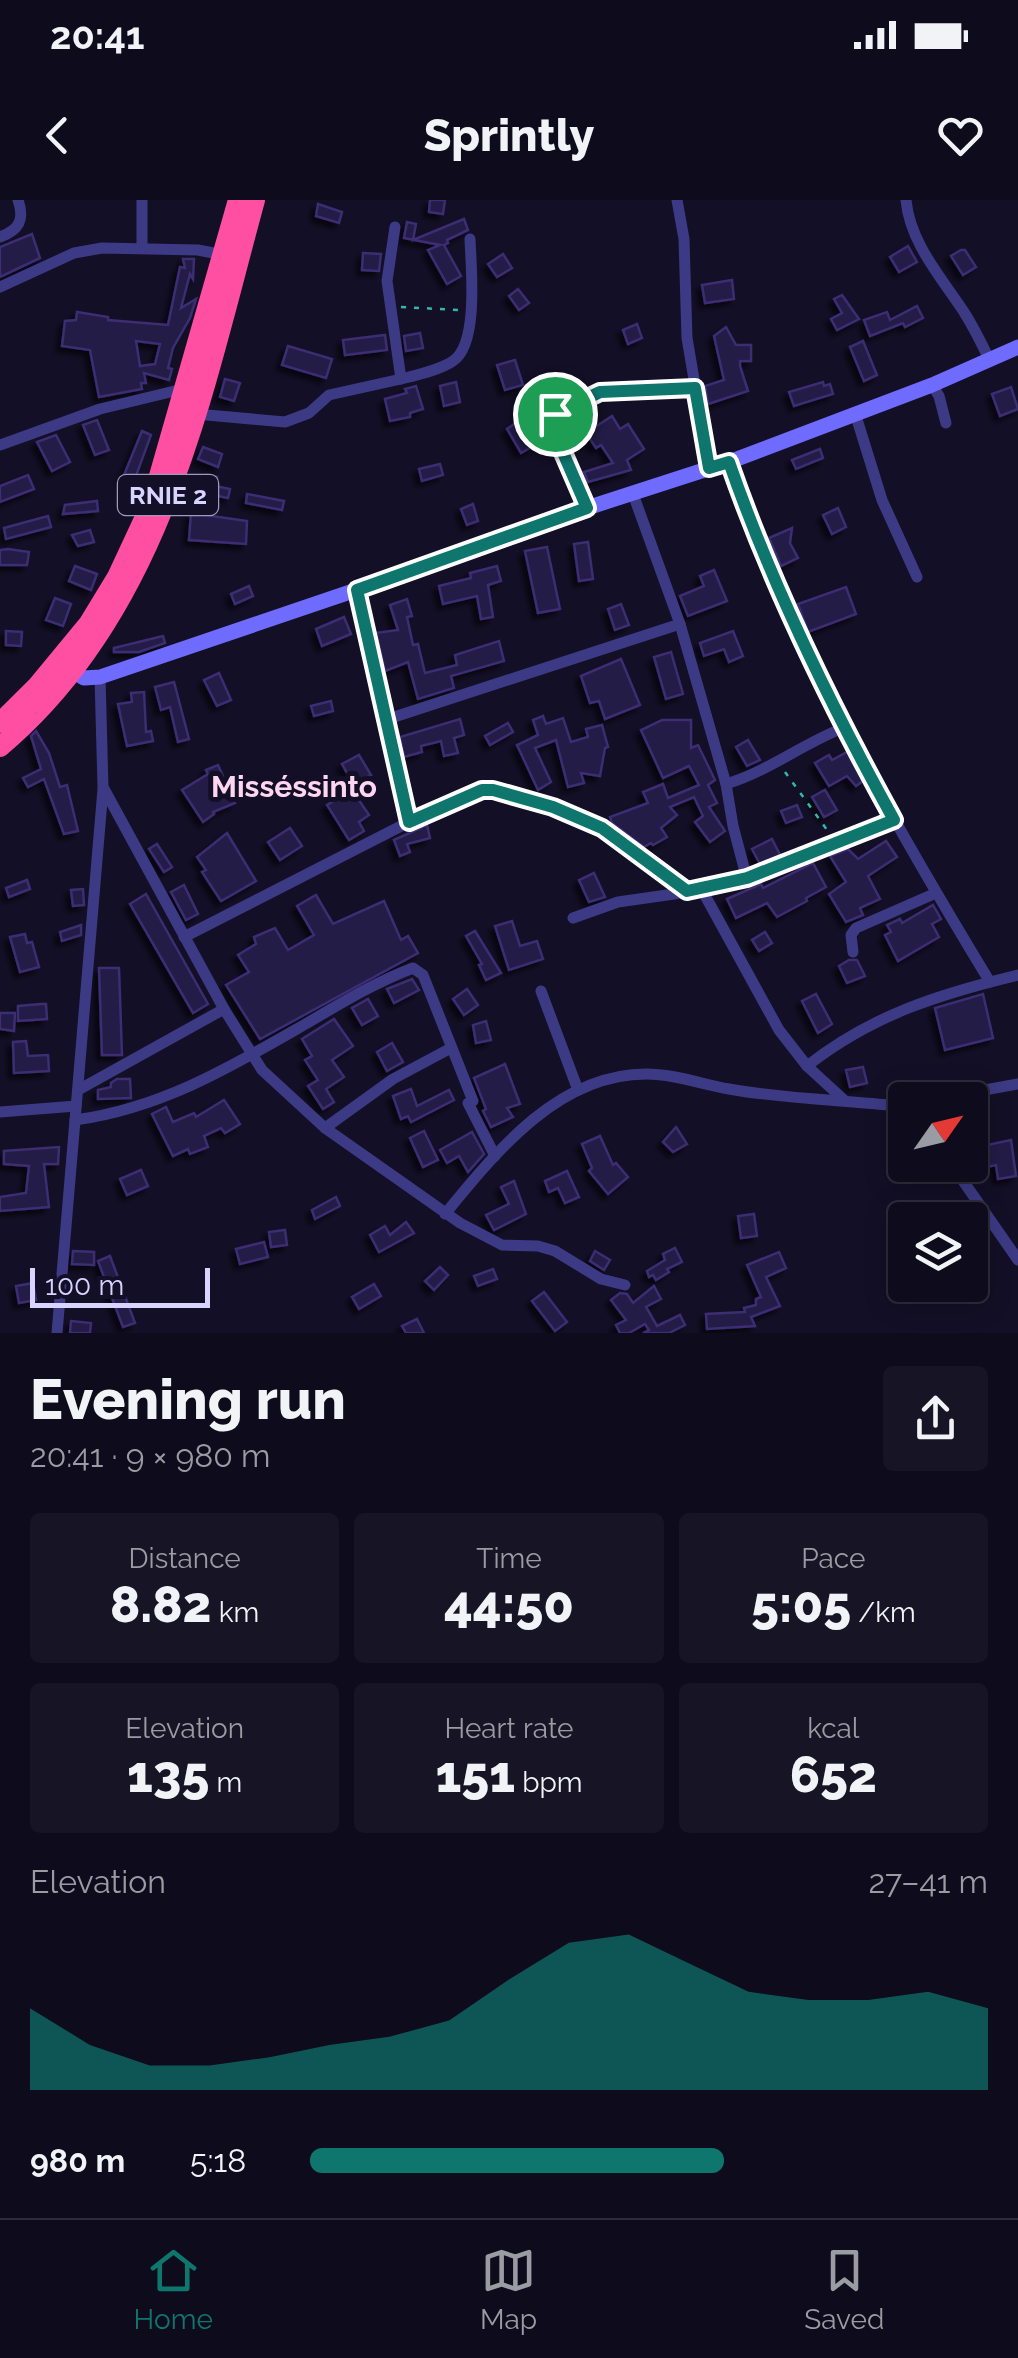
<!DOCTYPE html>
<meta charset="utf-8">
<style>
:root{--surface:#0e0b1c;--page:#171425;--text:#f1f3f6;--muted:#9b9ba3;--line:#2e2b3b;--accent:#0f766e}
body{margin:0;font-family:Raleway,sans-serif;background:var(--page);color:var(--text);height:100vh;display:flex;flex-direction:column;font-size:38px;white-space:nowrap}
*{box-sizing:border-box;margin:0}
p{font-size:32px;color:var(--muted)}
.icon{flex:none;width:55px;height:55px;fill:none;stroke:currentColor;stroke-width:2;stroke-linecap:round;stroke-linejoin:round}
.map{position:relative;height:1133px;overflow:hidden}
.side{display:flex;flex-direction:column;background:var(--surface);flex:1}
.side>*{flex:none}
.needle{width:65px;rotate:56deg}
.fabs{position:absolute;left:888px;top:882px;display:grid;gap:20px}
.fabs a{display:grid;place-items:center;width:100px;height:100px;border-radius:10px;background:var(--surface);box-shadow:0 5px 25px #0003,0 0 0 2px var(--line);font-size:50px}
.scale{position:absolute;left:30px;bottom:25px;width:180px;box-sizing:border-box;padding-left:10px;border:5px solid #d9d4ff;border-top:0;font-size:28px;line-height:35px;white-space:nowrap;color:#d9d4ff;-webkit-text-stroke:8px #130f26;paint-order:stroke}
.pin{position:absolute;display:grid;place-items:center;width:85px;height:85px;color:#fff;margin:-42px;border:5px solid #fff;border-radius:50%;box-shadow:0 2px 10px #0007}
.round{display:grid;place-items:center;flex:none;width:105px;height:105px;border-radius:10px;background:var(--page)}
.head{display:flex;align-items:center;justify-content:space-between;height:170px;padding:0 30px}
h1{font-size:55px;font-weight:800;line-height:75px}
.metrics{display:grid;grid-template-columns:repeat(3,1fr);gap:15px;height:170px;padding:10px 30px}
.metrics div{display:grid;align-content:center;border-radius:10px;background:var(--page);text-align:center}
.metrics b{font-size:50px;font-weight:800}
.metrics small{font-size:28px;font-weight:400}
.metrics p{font-size:28px}
.chart{height:280px;padding:20px 30px}
.chart p{display:flex;justify-content:space-between}
.chart svg{width:100%;height:180px;margin-top:10px;fill:var(--accent);opacity:.7}
ul{padding:0 30px;list-style:none;font-size:32px}
li{display:grid;grid-template-columns:160px 120px 1fr;align-items:center;height:75px}
li i{height:25px;border-radius:12px;background:var(--accent)}
.status{display:flex;justify-content:space-between;align-items:center;height:70px;padding:0 50px;background:var(--surface);direction:ltr}
.status svg{height:28px;fill:currentColor}
header{display:flex;justify-content:space-between;align-items:center;height:130px;padding:0 30px;background:var(--surface);font-size:45px;font-weight:800}
.tabs{display:flex;justify-content:space-around;align-items:center;height:140px;border-top:2px solid var(--line);background:var(--surface);font-size:28px;color:var(--muted)}
.tabs a{display:grid;justify-items:center;gap:5px}
.tabs .selected{color:var(--accent)}
.map>svg:first-child{display:block}
</style>
<div class="status"><b>20:41</b><svg viewBox="0 0 49 12"><path d="M0 12V9h3v3zM5 12V6h3v6zM10 12V3h3v9zM15 12V0h3v12zM26 1h20v11H26zM47 4h2v5h-2z"/></svg></div>
<header><svg class="icon" aria-label="back" viewBox="0 0 24 24"><path d="M15 5l-7 7 7 7"/></svg>Sprintly<svg class="icon" aria-label="heart" viewBox="0 0 24 24"><path d="M12 20l-8-8c-3-5 5-10 8-4 3-6 11-1 8 4z"/></svg></header>
<div class="map">
<svg width="1018" height="1133" viewBox="0 0 1018 1133">
<defs>
<filter id="shadow"><feDropShadow dx="-5" dy="5" stdDeviation="2.5" flood-color="#0009"/></filter>
</defs>
<rect width="100%" height="100%" fill="#130f26"/>
<g fill="#241b47" stroke="#3b2d73" stroke-width="2.5" fill-rule="evenodd" filter="url(#shadow)">
<polygon points="430,0 445,0 443,14 429,12"/>
<polygon points="318,4 342,12 339,23 316,16"/>
<polygon points="464,19 468,30 447,40 448,43 444,45 461,76 447,84 428,50 440,45 404,38 407,22 416,24 413,40"/>
<polygon points="32,34 40,58 0,77 0,47"/>
<polygon points="908,46 917,62 899,72 890,57"/>
<polygon points="961,50 965,50 976,67 963,75 951,56"/>
<polygon points="363,53 381,54 379,71 362,70"/>
<polygon points="503,54 512,68 497,77 488,64"/>
<path d="M183,59H194L193,79L190,74L181,108L196,99L190,118L173,148L168,168L172,169L169,180L144,173L146,183H141L142,189L99,197L90,150L62,146L65,121L76,120L77,112L108,117V120L168,125L180,67L185,68ZM136,141L160,144L155,164L140,166Z"/>
<polygon points="732,80 734,99 705,103 702,85"/>
<polygon points="518,89 529,103 519,110 509,96"/>
<polygon points="842,95 859,119 837,130 831,119 842,113 834,99"/>
<polygon points="917,106 923,118 905,127 903,123 870,136 864,120 887,112 890,120"/>
<polygon points="637,124 642,138 628,144 623,130"/>
<polygon points="726,127 736,145 751,145 751,161 740,161 740,166 748,191 708,204 705,186 724,180 714,136"/>
<polygon points="420,133 423,148 406,151 404,136"/>
<polygon points="385,135 387,150 345,155 343,140"/>
<polygon points="863,141 877,175 864,181 850,147"/>
<polygon points="288,146 332,159 326,178 282,165"/>
<polygon points="515,160 523,185 505,190 497,165"/>
<polygon points="225,179 240,183 234,201 220,197"/>
<polygon points="541,181 550,195 531,208 522,193"/>
<polygon points="456,182 460,202 444,206 440,186"/>
<polygon points="823,182 824,186 830,184 833,194 794,206 789,192"/>
<polygon points="416,186 423,209 410,213 410,217 390,221 385,199 407,193 405,189"/>
<polygon points="1011,187 1018,209 1000,216 992,194"/>
<polygon points="532,212 542,227 544,226 547,238 521,253 507,229"/>
<polygon points="612,216 620,229 628,224 644,249 627,260 631,270 588,282 584,272 613,263 601,245 596,248 586,233"/>
<polygon points="97,220 109,250 95,255 83,225"/>
<polygon points="142,231 151,235 133,284 122,280"/>
<polygon points="56,235 70,262 52,271 37,242"/>
<polygon points="203,247 222,254 218,267 198,259"/>
<polygon points="820,249 823,258 796,269 792,260"/>
<polygon points="440,264 443,275 422,281 419,269"/>
<polygon points="28,275 34,289 0,302 0,286"/>
<polygon points="207,275 217,277 215,286 230,289 228,298 203,293"/>
<polygon points="247,294 284,301 282,310 246,303"/>
<polygon points="97,301 98,311 63,314 65,305"/>
<polygon points="473,304 478,321 467,325 461,309"/>
<polygon points="838,308 846,327 832,334 823,315"/>
<polygon points="191,313 247,321 246,344 189,340"/>
<polygon points="48,316 51,327 6,339 4,328"/>
<polygon points="792,328 790,343 798,358 781,366 769,338"/>
<polygon points="90,330 94,342 78,346 72,335"/>
<polygon points="588,342 593,379 579,381 574,344"/>
<polygon points="547,347 560,409 538,413 525,351"/>
<polygon points="8,349 29,352 27,365 0,365 0,350"/>
<polygon points="75,366 97,374 91,390 69,381"/>
<polygon points="497,366 501,381 488,385 493,417 481,419 477,396 443,404 439,386 471,378 470,373"/>
<polygon points="714,370 727,401 688,416 680,396 704,386 700,376"/>
<polygon points="249,386 253,396 235,404 231,394"/>
<polygon points="846,387 856,414 808,432 798,404"/>
<polygon points="55,398 71,404 63,426 46,420"/>
<polygon points="407,399 412,416 407,417 413,445 418,444 425,473 457,465 455,455 499,441 504,461 451,476 454,488 418,499 408,462 385,471 376,433 398,430 390,405"/>
<polygon points="621,404 629,425 615,430 608,409"/>
<polygon points="344,417 351,434 322,446 316,429"/>
<polygon points="6,431 22,432 21,446 6,445"/>
<polygon points="733,431 743,456 729,462 724,449 704,456 700,443"/>
<polygon points="163,436 165,443 139,452 114,452 114,448"/>
<polygon points="671,452 683,494 666,499 654,457"/>
<polygon points="621,459 640,505 605,519 599,501 590,503 581,476"/>
<polygon points="219,473 231,500 217,506 204,480"/>
<polygon points="174,482 189,539 178,542 170,507 161,510 155,487"/>
<polygon points="144,492 146,532 151,531 153,541 127,546 118,504 132,502 131,493"/>
<polygon points="331,501 333,511 314,516 311,506"/>
<polygon points="543,516 546,524 563,518 571,542 588,537 586,529 602,525 608,547 605,548 600,576 581,573 584,583 568,587 556,540 535,548 551,582 538,590 517,545 538,535 533,520"/>
<polygon points="460,519 464,535 454,538 458,553 444,556 441,541 421,546 422,552 404,557 400,537"/>
<polygon points="662,520 691,520 691,548 698,545 715,580 708,585 717,603 709,607 725,631 710,642 695,622 703,616 694,597 670,607 677,615 661,628 667,637 653,645 651,643 644,647 612,623 610,617 648,603 643,592 663,584 668,598 699,585 689,566 663,578 641,530"/>
<polygon points="508,523 513,532 490,545 485,536"/>
<polygon points="36,531 49,553 60,587 67,585 78,631 64,634 44,579 28,587 23,578 41,569 31,536"/>
<polygon points="748,540 760,560 747,566 736,547"/>
<polygon points="847,552 863,581 856,586 847,576 829,586 815,563 829,555 832,560"/>
<polygon points="359,555 371,575 353,584 342,564"/>
<polygon points="218,565 235,603 213,612 214,614 203,622 182,590 208,574 206,570"/>
<polygon points="352,590 369,615 359,622 364,631 349,640 327,605"/>
<polygon points="825,590 837,610 824,617 812,597"/>
<polygon points="797,605 802,617 786,623 781,611"/>
<polygon points="427,625 430,638 407,644 410,652 400,656 394,640"/>
<polygon points="290,628 302,646 280,660 268,642"/>
<polygon points="227,633 256,681 221,701 202,672 206,670 197,657"/>
<polygon points="772,639 780,655 760,664 752,649"/>
<polygon points="886,641 897,657 868,676 880,699 860,708 863,715 846,722 829,694 846,682 830,656 848,649 858,659"/>
<polygon points="157,644 172,667 164,672 149,649"/>
<polygon points="813,663 826,687 806,698 807,701 777,717 767,703 736,718 727,699 761,684 763,688"/>
<polygon points="594,673 605,697 589,702 579,680"/>
<polygon points="27,680 30,689 9,697 6,688"/>
<polygon points="184,685 198,714 186,720 171,692"/>
<polygon points="83,689 84,705 73,706 71,690"/>
<polygon points="146,694 208,804 193,813 130,704"/>
<polygon points="316,695 333,724 384,701 401,740 408,736 418,753 260,839 226,785 249,772 238,755 256,744 254,737 275,728 288,750 314,735 297,706"/>
<polygon points="933,705 941,719 932,724 939,737 898,761 885,735 891,732 887,725 900,719 902,723"/>
<polygon points="512,721 520,746 537,741 543,759 509,770 495,726"/>
<polygon points="81,725 81,735 62,741 60,732"/>
<polygon points="475,731 501,773 486,780 479,765 482,764 466,736"/>
<polygon points="765,732 772,743 759,751 752,740"/>
<polygon points="25,734 27,743 32,742 39,767 20,772 10,737"/>
<polygon points="849,760 857,760 865,776 847,783 839,766"/>
<polygon points="99,768 119,768 122,855 102,855"/>
<polygon points="412,779 419,790 394,803 387,789"/>
<polygon points="467,789 478,805 464,815 453,799"/>
<polygon points="816,794 832,824 818,833 802,801"/>
<polygon points="983,794 993,838 945,850 935,808"/>
<polygon points="368,799 378,816 362,825 352,808"/>
<polygon points="41,804 46,804 47,819 18,821 18,806"/>
<polygon points="0,813 15,813 14,831 0,829"/>
<polygon points="334,819 353,846 332,860 344,877 326,889 334,902 323,909 308,886 318,880 305,860 312,856 302,839"/>
<polygon points="486,821 491,840 476,843 473,825"/>
<polygon points="26,841 28,856 48,855 49,871 14,873 13,842"/>
<polygon points="392,843 403,862 387,871 377,852"/>
<polygon points="505,864 520,904 507,908 513,917 491,927 483,911 486,909 474,878"/>
<polygon points="863,867 867,883 850,887 846,870"/>
<polygon points="117,879 130,879 131,898 98,899 98,890 111,887 111,883"/>
<polygon points="411,889 417,906 449,890 454,900 411,922 408,916 401,919 393,896"/>
<polygon points="224,900 240,924 225,933 221,928 204,936 208,947 190,954 188,949 173,956 152,914 166,907 173,922 194,913 196,917"/>
<polygon points="676,927 687,944 673,952 663,942"/>
<polygon points="424,931 438,960 423,967 410,938"/>
<polygon points="472,932 484,954 468,972 459,956 447,963 440,950"/>
<polygon points="600,936 613,965 616,963 628,977 608,994 589,971 592,968 582,944"/>
<polygon points="1011,940 1016,976 998,979 996,965 977,969 973,948"/>
<polygon points="59,947 58,964 44,964 49,1007 0,1011 0,997 26,993 29,966 4,964 4,951"/>
<polygon points="141,970 148,986 127,995 120,979"/>
<polygon points="567,971 579,997 565,1003 558,988 549,992 545,981"/>
<polygon points="514,981 526,1014 494,1030 486,1015 509,1004 501,987"/>
<polygon points="336,997 340,1006 315,1019 312,1010"/>
<polygon points="754,1014 757,1036 741,1038 738,1016"/>
<polygon points="406,1022 414,1033 379,1052 370,1035 385,1026 390,1035"/>
<polygon points="285,1030 287,1045 271,1047 269,1032"/>
<polygon points="264,1042 268,1057 240,1064 236,1049"/>
<polygon points="675,1048 682,1062 667,1069 669,1072 656,1080 653,1075 649,1077 647,1071 665,1060 663,1054"/>
<polygon points="73,1051 94,1052 94,1065 72,1064"/>
<polygon points="595,1051 610,1060 604,1070 590,1061"/>
<polygon points="779,1052 786,1068 766,1077 780,1106 751,1117 755,1126 707,1129 706,1114 745,1112 744,1108 756,1105 756,1099 761,1097 747,1065"/>
<polygon points="110,1056 135,1123 123,1127 98,1061"/>
<polygon points="440,1067 448,1075 434,1090 425,1081"/>
<polygon points="493,1069 497,1079 478,1086 474,1076"/>
<polygon points="33,1083 36,1100 19,1103 16,1086"/>
<polygon points="374,1084 381,1096 359,1109 352,1097"/>
<polygon points="654,1086 661,1099 646,1107 657,1126 680,1115 685,1125 669,1133 643,1133 649,1130 645,1124 629,1133 620,1133 616,1125 626,1120 611,1100 620,1093 627,1094 633,1103"/>
<polygon points="544,1092 567,1122 555,1131 532,1101"/>
<polygon points="417,1119 424,1133 406,1133 402,1126"/>
<polygon points="71,1121 91,1123 90,1133 70,1133"/>
</g>
<g fill="none" stroke-linecap="round" stroke-linejoin="round">
<g stroke="#2fb8b0" stroke-width="2.5" stroke-dasharray="5 8" stroke-linecap="butt">
<polyline points="401,107 458,110"/>
<polyline points="785,572 830,634"/>
</g>
<g stroke="#3d3a85" stroke-width="11">
<polyline points="677,0 684,39 687,138 709,268"/>
<path d="M906,0C910,43 941,77 964,112C974,128 982,144 990,161"/>
<path d="M395,27L387,81L401,179C417,175 440,170 453,161C479,144 471,67 470,39"/>
<path d="M0,37C19,30 25,20 18,0"/>
<polyline points="142,48 142,0"/>
<polyline points="0,87 74,53 102,48 198,50 224,55"/>
<polyline points="932,185 939,196 946,223"/>
<polyline points="855,213 882,300 917,377"/>
<polyline points="196,214 285,222 309,213 329,195 401,179"/>
<polyline points="0,245 100,209 187,188"/>
<path d="M729,262C792,446 889,616 990,782"/>
<polyline points="587,308 555,234 552,219 555,214 599,191 695,188"/>
<polyline points="680,424 726,584 733,626 747,679"/>
<polyline points="100,477 103,587 224,809 262,870 325,928 460,1023 502,1045 538,1046 555,1051 601,1079 625,1085"/>
<polyline points="385,520 680,424 633,294"/>
<path d="M726,584C769,571 802,544 843,528"/>
<polyline points="409,622 482,591 493,590 553,607 603,628 687,691"/>
<polyline points="702,690 779,830 807,866 844,900"/>
<polyline points="573,718 618,702 702,690 747,679 894,620"/>
<polyline points="184,737 409,622 357,390"/>
<polyline points="853,752 851,735 856,728 936,693"/>
<polyline points="541,791 578,890"/>
<path d="M807,866C872,815 939,794 1018,775"/>
<polyline points="80,889 224,809"/>
<polyline points="930,900 1018,884"/>
<polyline points="0,912 76,906"/>
<path d="M75,920C163,908 234,865 309,822C343,802 376,782 413,768L423,775L473,901L468,903L495,956"/>
<polyline points="325,928 393,879 451,848"/>
<polyline points="952,965 1018,1060"/>
<path d="M445,1014C496,952 558,874 646,874C674,874 701,884 729,889C784,899 841,900 897,906L905,911"/>
<polyline points="57,1133 103,589"/>
</g>
<polyline stroke="#6f6bff" stroke-width="15" points="65,467 84,478 100,477 521,334 587,308 729,262 932,185 1018,147"/>
<g stroke="#ff4fa3" stroke-width="20">
<polyline points="0,523 37,486 89,423 117,377 151,304 238,0"/>
<path d="M0,547C162,411 202,194 255,0"/>
</g>
</g>
<g fill="none" stroke-linecap="round" stroke-linejoin="round">
<defs>
<path id="route" d="M695,188L709,268L729,262C772,386 831,506 894,620L747,678L687,691L602,628L553,607L493,590H482L409,622L357,390L587,308L555,234L552,218L555,214L600,192Z"/>
</defs>
<use href="#route" stroke="#fff" stroke-width="20"/>
<use href="#route" stroke="#0f766e" stroke-width="12"/>
</g>
<g text-anchor="middle" dominant-baseline="central" stroke-width="10" stroke-linejoin="round" paint-order="stroke">
<rect fill="#130f26" stroke="#9e99be" stroke-width="2.5" x="118" y="275" width="100" height="40" rx="8"/>
<g font-size="25" font-weight="bold" fill="#d9d4ff">
<text x="168" y="295">RNIE 2</text>
</g>
<g font-size="30" font-weight="bold" fill="#ffd6f0" stroke="#130f26">
<text x="294" y="586">Misséssinto</text>
</g>
</g>
</svg>
<div class="fabs">
<a><svg class="needle" viewBox="-14 -14 28 28"><path d="M0-13l5 13h-10z" fill="#e53935"/><path d="M0 13l5-13h-10z" fill="#9b9ba3"/></svg></a>
<a><svg class="icon" aria-label="layers" viewBox="0 0 24 24"><path d="M12 4l9 5-9 5-9-5zM3 14l9 5 9-5"/></svg></a>
</div>
<div class="scale">100 m</div>
<div class="pin" style="left:555px;top:214px;background:#1e9e55"><svg class="icon" aria-label="arrive" viewBox="0 0 24 24"><path d="M6 21V4h12l-3 4 3 4H6"/></svg></div>
</div>
<section class="side">
<div class="head"><div><h1>Evening run</h1><p>20:41 · 9 × 980 m</p></div><a class="round"><svg class="icon" aria-label="share" viewBox="0 0 24 24"><path d="M12 15V3M7 8l5-5 5 5M5 13v7h14v-7"/></svg></a></div>
<div class="metrics">
<div><p>Distance</p><b>8.82<small> km</small></b></div>
<div><p>Time</p><b>44:50</b></div>
<div><p>Pace</p><b>5:05<small> /km</small></b></div>
</div>
<div class="metrics">
<div><p>Elevation</p><b>135<small> m</small></b></div>
<div><p>Heart rate</p><b>151<small> bpm</small></b></div>
<div><p>kcal</p><b>652</b></div>
</div>
<div class="chart"><p><span>Elevation</span>27–41 m</p>
<svg viewBox="0 0 160 44" preserveAspectRatio="none"><path d="M0 44V24L10 33L20 38L30 38L40 36L50 33L60 31L70 27L80 17L90 8L100 6L110 13L120 20L130 22L140 22L150 20L160 24V44z"/></svg>
</div>
<ul>
<li><b>980 m</b>5:18<i style="width:61%"></i></li>
</ul>
</section>
<nav class="tabs">
<a class="selected"><svg class="icon" aria-label="home" viewBox="0 0 24 24"><path d="M3 11l9-7 9 7M6 9v11h12V9"/></svg>Home</a>
<a><svg class="icon" aria-label="map" viewBox="0 0 24 24"><path d="M3 6l6-2 6 2 6-2v14l-6 2-6-2-6 2zM9 4v14M15 6v14"/></svg>Map</a>
<a><svg class="icon" aria-label="saved" viewBox="0 0 24 24"><path d="M7 4h10v16l-5-4-5 4z"/></svg>Saved</a>
</nav>
